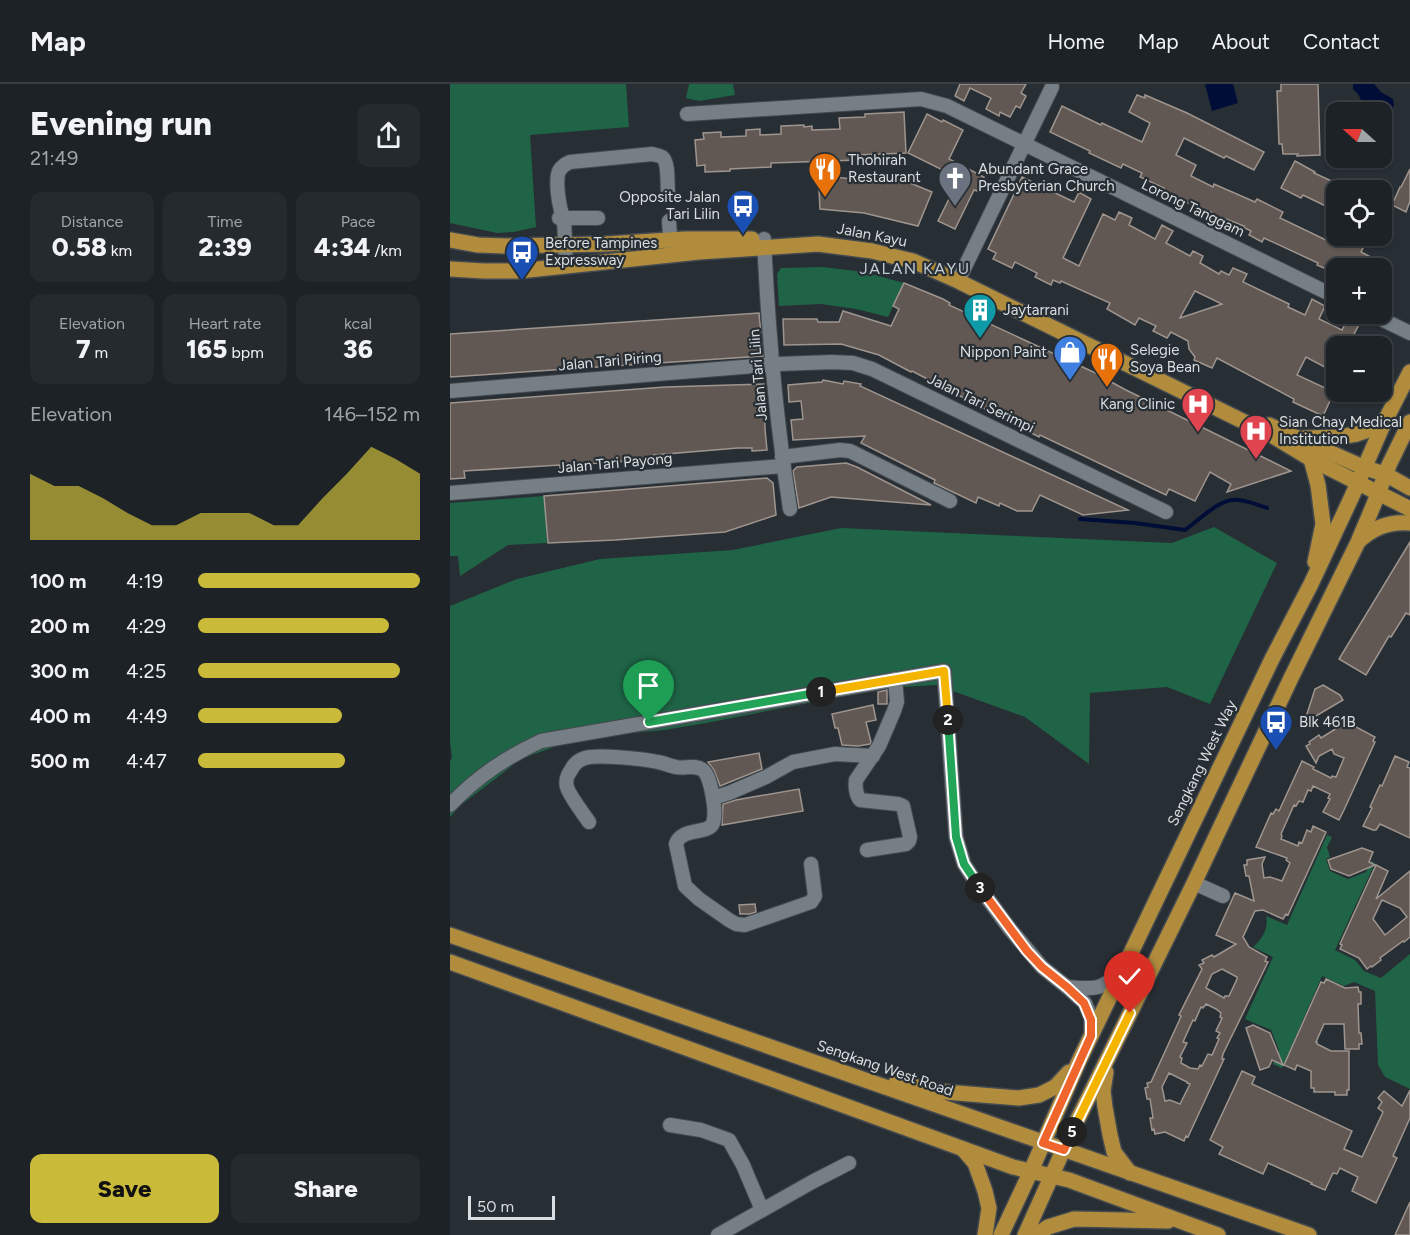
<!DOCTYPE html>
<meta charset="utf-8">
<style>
:root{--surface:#1d2227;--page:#252a2f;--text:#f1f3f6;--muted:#a0a4a7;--line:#3b3f44;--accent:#caba3a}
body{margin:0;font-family:Figtree,sans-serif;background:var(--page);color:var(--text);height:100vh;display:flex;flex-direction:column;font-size:22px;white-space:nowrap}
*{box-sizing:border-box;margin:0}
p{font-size:20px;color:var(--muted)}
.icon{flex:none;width:33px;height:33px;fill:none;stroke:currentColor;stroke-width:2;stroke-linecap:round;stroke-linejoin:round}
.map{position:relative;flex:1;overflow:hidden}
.drawer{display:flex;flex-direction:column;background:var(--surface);width:450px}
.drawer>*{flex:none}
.needle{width:39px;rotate:291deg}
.tools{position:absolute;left:876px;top:18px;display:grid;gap:12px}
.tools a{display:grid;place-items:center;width:66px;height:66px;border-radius:12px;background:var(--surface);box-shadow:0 2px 4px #0004,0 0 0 2px var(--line);font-size:30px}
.scale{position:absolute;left:18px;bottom:15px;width:87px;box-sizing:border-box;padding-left:6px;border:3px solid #d9dee2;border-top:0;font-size:16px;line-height:21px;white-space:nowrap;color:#d9dee2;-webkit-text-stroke:4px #272e34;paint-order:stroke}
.pin{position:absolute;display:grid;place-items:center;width:51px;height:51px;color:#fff;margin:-62px -26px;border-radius:50% 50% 50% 0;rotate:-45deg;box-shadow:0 0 6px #0007}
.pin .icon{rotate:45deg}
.km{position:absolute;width:30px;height:30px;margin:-15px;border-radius:50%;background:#222;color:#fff;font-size:16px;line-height:30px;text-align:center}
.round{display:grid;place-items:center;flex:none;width:63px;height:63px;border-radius:12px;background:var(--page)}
.summary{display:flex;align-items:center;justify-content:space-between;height:102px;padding:0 30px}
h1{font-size:33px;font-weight:800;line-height:45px}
.stats{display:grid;grid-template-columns:repeat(3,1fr);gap:9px;height:102px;padding:6px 30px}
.stats div{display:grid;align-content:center;border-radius:12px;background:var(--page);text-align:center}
.stats b{font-size:26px;font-weight:800}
.stats small{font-size:16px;font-weight:400}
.stats p{font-size:16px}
.chart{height:168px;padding:12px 30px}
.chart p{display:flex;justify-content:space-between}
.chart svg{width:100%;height:108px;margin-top:6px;fill:var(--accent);opacity:.7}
.cta{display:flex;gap:12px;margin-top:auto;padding:12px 30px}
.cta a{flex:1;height:69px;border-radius:12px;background:var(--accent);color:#111;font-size:24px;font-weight:800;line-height:69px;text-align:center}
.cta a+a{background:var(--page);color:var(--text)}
ul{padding:0 30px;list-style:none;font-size:20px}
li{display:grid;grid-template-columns:96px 72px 1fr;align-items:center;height:45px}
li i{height:15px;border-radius:8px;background:var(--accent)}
header{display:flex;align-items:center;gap:36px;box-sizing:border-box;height:84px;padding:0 30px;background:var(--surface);border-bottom:2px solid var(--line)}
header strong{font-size:28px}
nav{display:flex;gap:33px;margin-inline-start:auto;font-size:21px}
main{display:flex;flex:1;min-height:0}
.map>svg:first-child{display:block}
</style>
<header>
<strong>Map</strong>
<nav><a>Home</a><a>Map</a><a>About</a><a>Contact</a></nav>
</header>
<main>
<section class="drawer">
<div class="summary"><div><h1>Evening run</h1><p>21:49</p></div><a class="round"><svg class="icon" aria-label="share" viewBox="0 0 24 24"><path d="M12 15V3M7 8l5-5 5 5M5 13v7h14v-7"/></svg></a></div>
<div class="stats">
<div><p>Distance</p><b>0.58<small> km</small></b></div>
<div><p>Time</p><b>2:39</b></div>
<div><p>Pace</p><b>4:34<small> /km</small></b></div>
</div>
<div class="stats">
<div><p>Elevation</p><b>7<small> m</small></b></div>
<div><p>Heart rate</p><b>165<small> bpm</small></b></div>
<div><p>kcal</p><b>36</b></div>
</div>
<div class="chart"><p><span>Elevation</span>146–152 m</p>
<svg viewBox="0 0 160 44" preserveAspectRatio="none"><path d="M0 44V17L10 22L20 22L30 27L40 33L50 38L60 38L70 33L80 33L90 33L100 38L110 38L120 27L130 17L140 6L150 11L160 17V44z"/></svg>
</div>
<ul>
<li><b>100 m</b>4:19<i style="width:100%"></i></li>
<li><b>200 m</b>4:29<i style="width:86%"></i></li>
<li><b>300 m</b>4:25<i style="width:91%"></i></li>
<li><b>400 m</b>4:49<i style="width:65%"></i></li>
<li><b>500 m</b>4:47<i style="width:66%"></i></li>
</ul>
<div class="cta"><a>Save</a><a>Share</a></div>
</section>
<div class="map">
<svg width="960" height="1151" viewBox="0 0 960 1151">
<rect width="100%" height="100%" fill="#272e34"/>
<g fill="#1f6446">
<polygon points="0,0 176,0 179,43 80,51 86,143 64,148 47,149 0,139"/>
<polygon points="239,0 283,0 285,11 249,17 236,14"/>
<polygon points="373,183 414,188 454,199 438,233 406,225 371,220 329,222 327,190 331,184"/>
<polygon points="94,412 97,459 58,461 10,492 8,472 0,472 0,419"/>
<polygon points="764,443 827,479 760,620 717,603 640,609 639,680 575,633 486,601 436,604 256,639 214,646 132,654 115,659 71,675 11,721 0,733 0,677 2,674 0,657 0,522 67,495 150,475 283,466 391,444 722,459"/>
<path d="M877,751L882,753L877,763L880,773L876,775L880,787L898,795L916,788L921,777L925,779L885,866L905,876L914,887L931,894L960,870V1005L935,993L928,981L925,907L904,898L894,902L872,892L832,984L823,980L829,966L821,946L795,935L823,873L803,863C812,855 819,845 816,832L837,841Z"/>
</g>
<g fill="#000d37">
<polygon points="755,0 783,0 788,19 762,27"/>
<path d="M903,0H924L931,8L943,15L944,21L942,26L932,32V28H908C913,17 912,14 903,5Z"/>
<polygon points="932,47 939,50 944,55 940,62 932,61"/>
</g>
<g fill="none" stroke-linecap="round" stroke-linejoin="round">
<path stroke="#000d37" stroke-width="4" d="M630,435L685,439L735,446C751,435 770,413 789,416C799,417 808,421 817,424"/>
</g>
<g fill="#615853" stroke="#9f958f" stroke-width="1.5" fill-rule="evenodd">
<polygon points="510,0 576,0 571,9 576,12 570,24 566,22 560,33 550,28 549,32 536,25 541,14 520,4 514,17 505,12"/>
<polygon points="831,0 868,0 870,71 847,72 848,70 833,70 832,60 829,60 827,7 831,7"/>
<polygon points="687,11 695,14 695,11 737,29 814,68 804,86 776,72 774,74 734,54 726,71 746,81 741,92 763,103 764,100 805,118 807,115 833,128 830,134 878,157 883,147 886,148 886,152 893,152 914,162 911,168 942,184 886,184 886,194 875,189 876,185 867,181 868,179 814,154 812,158 799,151 801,147 793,143 794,142 776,135 774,141 758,134 761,128 734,117 733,120 728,117 726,121 718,117 719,114 711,110 714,104 690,93 692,89 673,80 671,84 639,69 640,67 600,48 612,22 651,41 652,39 692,58 700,39 679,28"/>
<polygon points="454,28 456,69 408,71 408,76 321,79 321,83 280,85 280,87 255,88 255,81 247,82 245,56 254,55 253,49 271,48 271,53 296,52 296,46 310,45 310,51 331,50 331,42 354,41 354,43 362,42 362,46 390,45 389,34 415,33 415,30"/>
<polygon points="477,30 492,38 493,36 513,46 499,75 534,93 527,107 524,106 505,145 488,137 508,97 505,96 507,93 458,69"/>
<polygon points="845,77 865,88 864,89 886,99 886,127 853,111 851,114 831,104"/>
<polygon points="960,85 960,117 956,128 942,121 950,103 951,103"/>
<polygon points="429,90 452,98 453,96 482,108 468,142 414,129 370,125 369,106 375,107 377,92 402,95 402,93 428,95"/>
<path d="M572,93L624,118L629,108L641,115L613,174L629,182L653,130L665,136L669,128L682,134L679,141L705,155L712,141L723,147L716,159L740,172L743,167L753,172L750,179L769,190L771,187L779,191L783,184L797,190L793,198L839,220L838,223L855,231L862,215L875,222L869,235L892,246L900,230L912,235L902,254L917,262H886V289L856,273L847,291L884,308L873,332L843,318L844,315L767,274L762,284L744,276L745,273L739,265L738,257L721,248L717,254L703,247L706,242L689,234L685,241L657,225L660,219L611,197L610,199L603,196L601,201L585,193L587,189L565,178L562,184L543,175L546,169L538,165ZM745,207L772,220L730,234Z"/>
<polygon points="454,199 493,215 500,219 499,221 652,292 652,293 676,306 841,387 777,408 781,400 760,388 745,417 719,405 716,411 590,351 589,353 462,287 461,288 429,271 391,260 334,261 333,235 367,235 368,238 389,238 393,227 441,242 449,225 443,222"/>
<polygon points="309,229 313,272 0,293 0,250"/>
<polygon points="373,296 393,300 394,297 411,300 410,302 678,426 633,431 590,411 582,427 567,427 550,419 549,422 528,413 526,419 484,399 485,396 411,359 415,352 343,356 341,336 353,335 351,317 339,318 338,301 372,298"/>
<polygon points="314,300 315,345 317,366 302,367 302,364 288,364 204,371 205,375 121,381 121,386 110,387 110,381 14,387 15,394 0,395 0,319 215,303"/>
<polygon points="396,379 407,383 481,421 381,413 349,424 343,387 347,383"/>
<polygon points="317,394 323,399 326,431 275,448 165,456 98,459 94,412"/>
<polygon points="960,458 960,531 956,529 941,553 939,552 916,591 889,575"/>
<polygon points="873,601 890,611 893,616 854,639 865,605"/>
<polygon points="437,606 437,620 428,620 428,608"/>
<polygon points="423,621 426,636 416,638 421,658 420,660 408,662 392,661 388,644 385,644 382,630"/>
<path d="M901,635L906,643L925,653L923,657L925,658L894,726L889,736L873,728L880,715L878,714L880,710L863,702L861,707L858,706L853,718L849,717L846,722L844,721L831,750L832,752L831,755L848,762L849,758L852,759L857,746L861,748L863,742L876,748L838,831L836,830L833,835L813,826L805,827L793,853L799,863L817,873L815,877L818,878L773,970L772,975H774L738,1053L736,1052L734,1057L715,1048L705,1050L704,1045L702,1046L700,1034H703L700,1015H697L695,1004L698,1003L697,999L701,998L729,937L731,932L729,931L752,885L749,881L754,879L752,876L762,871L764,873L786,860L766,851L785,809L804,817L799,792H796L794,781H797V776L815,773L812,780L814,794L820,793L832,797L840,779L836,776L837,774L806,763L821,729L823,730L826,725L829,727L852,677L864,683L863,685L881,694L882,692L886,693L894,674L884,670L882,665L869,672L866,679L856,662L860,660L859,658L869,651L871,654L887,644L885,642L896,636L897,638ZM772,885L787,893V895L779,912H775L774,914L756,904L762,890ZM756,920L766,925L771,929L770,933L772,934L766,947L770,949L767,954L769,955L762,971L758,970L752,982L750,981L748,985L740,984L731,979L732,974L730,973L737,959L733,958L743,936L745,937L751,923L753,924ZM719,989L737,998V999L740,1000L730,1020L720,1016L715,1017L712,1003Z"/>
<polygon points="309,669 312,685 270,702 264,686 258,678"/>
<polygon points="945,672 959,678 957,683 960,684 960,754 930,740 926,746 923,746 913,742 922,724 920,723 930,701 932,702"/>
<polygon points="349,705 353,727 272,741 273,720 286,716"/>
<polygon points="912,764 923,768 919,778 925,781 899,792 881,785 878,776"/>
<path d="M926,781L938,787L926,815L960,787V853L954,858L953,857L930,874L931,876L922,883L921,882L917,885L909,874L890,865L892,861L890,860ZM932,816L950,824L957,833L935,851L923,835Z"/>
<polygon points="305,820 306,828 300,830 290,830 289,821"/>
<polygon points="876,895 895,904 908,903 909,908 911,908 911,920 908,920 909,949 911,949 912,960 909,960 909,965 895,965 894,940 874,940 866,958 867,958 867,960 881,967 899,967 899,1006 897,1006 897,1011 885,1011 885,1008 864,1008 864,1004 861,1004 861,987 847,981 845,986 834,981 871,898 874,899"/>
<polygon points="803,941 820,949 833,981 822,976 819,983 810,986 796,944"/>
<polygon points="792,987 805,993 802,1000 902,1047 894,1065 912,1073 933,1028 928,1024 932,1018 928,1014 934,1007 952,1022 960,1006 960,1034 943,1072 947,1074 926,1119 902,1107 908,1093 890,1084 887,1090 883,1089 875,1106 861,1100 862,1099 818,1079 813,1090 769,1070 773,1063 760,1056"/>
<polygon points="960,1118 960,1151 945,1151"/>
</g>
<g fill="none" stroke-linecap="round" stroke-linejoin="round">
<defs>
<g id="minor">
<polyline points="237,30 471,15 497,22 886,213"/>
<polyline points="109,134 148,134"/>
<polyline points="219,137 221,165"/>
<path d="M314,155C318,245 326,336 340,425"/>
<path d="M116,181L114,134C109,126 105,96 109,87C112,82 115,80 120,78L202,70C205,71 209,71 212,73C219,78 217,100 218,108"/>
<polyline points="508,197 602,3"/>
<polyline points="921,230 960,249"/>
<polyline points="0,307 329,280 382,278 403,279 422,285 716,428"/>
<polyline points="332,373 390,366 400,367 500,417"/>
<polyline points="0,409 333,382"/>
<polyline points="263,714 279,709 316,693 343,678 385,670 423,672"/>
<path d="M0,721C28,692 55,674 91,657L494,587L506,753L514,780L527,800L560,845L592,883L617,903L635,919L641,934V952"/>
<path d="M139,738C134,731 118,709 117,703C115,697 118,690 121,686C124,680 128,676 135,674C147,670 194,675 208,678C214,679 220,682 226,683C235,685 244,680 253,686C261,692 267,729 263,739C259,751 231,743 226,760L235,802L249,815L279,836L286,840L295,841L361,818L365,812L361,780"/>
<path d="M417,766L456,760L459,757L460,753L453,722L448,720L410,716C406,711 405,702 406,696L429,662L444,627L447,618L445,595"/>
<polyline points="744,799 773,812"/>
<path d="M617,903C646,905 651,907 672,886"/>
<polyline points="220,1041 251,1046 279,1056 293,1081 312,1126"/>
<polyline points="268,1151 362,1098 399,1079"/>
</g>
<g id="major">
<polyline points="0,156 28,161 55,162 156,160 235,155 302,155"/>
<polyline points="0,185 34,187 69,187 249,168 368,160 422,167 446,173 463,177 508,197 823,352 861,375 960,425"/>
<polyline points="819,341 915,384 935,390 960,404"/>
<polyline points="854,354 889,353 907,350 933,341"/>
<polyline points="861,375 868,401 873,440 865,478"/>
<path d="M910,456C924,443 940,437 960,439"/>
<polyline points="0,851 859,1151"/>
<polyline points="0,878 563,1083 619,1096 768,1151"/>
<polyline points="656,988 653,1007 655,1023 660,1051 664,1068 680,1089"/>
<polyline points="446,999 495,1008 569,1014 589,1011 605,1003 619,988"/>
<polyline points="513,1065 525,1079 535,1107 539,1124 535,1151"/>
<polyline points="551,1151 581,1087 629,977 822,575 861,500 903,410 933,341 960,288"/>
<polyline points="575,1151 620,1051 744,799 841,594 908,458 924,420 939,381 960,338"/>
<polyline points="586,1151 598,1143 624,1135 718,1137"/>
</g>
</defs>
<use href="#minor" stroke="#444a4f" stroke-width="16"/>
<use href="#major" stroke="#444a4f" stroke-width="18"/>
<use href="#minor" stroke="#767f86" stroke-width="14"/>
<use href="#major" stroke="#b18c3d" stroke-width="15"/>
</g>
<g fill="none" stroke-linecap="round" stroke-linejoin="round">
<defs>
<polyline id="split-1" points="199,638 371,608"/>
<polyline id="split-2" points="371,608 494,587 498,636"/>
<polyline id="split-3" points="498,636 506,753 514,780 530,804"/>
<polyline id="split-4" points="530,804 577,867 592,883 617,903 634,919 641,936"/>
<polyline id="split-5" points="622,1048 614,1066 593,1059 641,952 641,936"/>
<polyline id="split-6" points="622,1048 680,929"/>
</defs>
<use href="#split-1" stroke="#fff" stroke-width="12"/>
<use href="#split-2" stroke="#fff" stroke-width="12"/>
<use href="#split-3" stroke="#fff" stroke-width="12"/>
<use href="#split-4" stroke="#fff" stroke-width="12"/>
<use href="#split-5" stroke="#fff" stroke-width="12"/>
<use href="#split-6" stroke="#fff" stroke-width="12"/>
<use href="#split-1" stroke="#22a559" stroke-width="8"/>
<use href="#split-2" stroke="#f5b400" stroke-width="8"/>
<use href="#split-3" stroke="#22a559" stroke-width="8"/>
<use href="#split-4" stroke="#f0652b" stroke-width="8"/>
<use href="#split-5" stroke="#f0652b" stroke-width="8"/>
<use href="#split-6" stroke="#f5b400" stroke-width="8"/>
</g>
<defs>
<symbol id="restaurant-pin" viewBox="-11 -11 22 30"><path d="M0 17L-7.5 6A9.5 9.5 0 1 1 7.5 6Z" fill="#e8710a" stroke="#272e34"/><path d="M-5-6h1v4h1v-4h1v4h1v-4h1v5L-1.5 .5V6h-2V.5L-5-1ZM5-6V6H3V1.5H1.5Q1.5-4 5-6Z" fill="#fff"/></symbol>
<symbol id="church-pin" viewBox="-11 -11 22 30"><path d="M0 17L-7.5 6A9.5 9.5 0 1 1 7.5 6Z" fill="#6b7280" stroke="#272e34"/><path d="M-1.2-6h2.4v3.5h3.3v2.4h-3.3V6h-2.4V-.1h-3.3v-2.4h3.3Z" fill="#fff"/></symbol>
<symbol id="bus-pin" viewBox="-11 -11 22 30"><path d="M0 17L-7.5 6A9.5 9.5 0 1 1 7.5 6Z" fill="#1a4fb4" stroke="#272e34"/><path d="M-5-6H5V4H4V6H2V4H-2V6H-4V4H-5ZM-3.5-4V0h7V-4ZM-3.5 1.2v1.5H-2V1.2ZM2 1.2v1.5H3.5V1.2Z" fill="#fff"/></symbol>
<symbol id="building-pin" viewBox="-11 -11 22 30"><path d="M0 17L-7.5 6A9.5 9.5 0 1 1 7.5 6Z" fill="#0f9aa8" stroke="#272e34"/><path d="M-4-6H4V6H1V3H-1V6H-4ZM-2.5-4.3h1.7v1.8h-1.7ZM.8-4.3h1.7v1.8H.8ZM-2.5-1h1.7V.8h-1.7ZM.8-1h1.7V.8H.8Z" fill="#fff"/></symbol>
<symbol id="shop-pin" viewBox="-11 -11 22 30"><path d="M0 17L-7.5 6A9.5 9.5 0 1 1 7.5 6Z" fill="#3f7fe0" stroke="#272e34"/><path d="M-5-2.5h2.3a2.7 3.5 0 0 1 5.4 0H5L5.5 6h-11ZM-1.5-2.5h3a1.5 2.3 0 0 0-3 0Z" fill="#fff"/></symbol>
<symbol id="hospital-pin" viewBox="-11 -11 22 30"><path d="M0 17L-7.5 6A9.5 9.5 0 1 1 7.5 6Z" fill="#e0444e" stroke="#272e34"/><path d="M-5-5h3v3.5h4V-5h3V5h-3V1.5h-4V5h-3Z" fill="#fff"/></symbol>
</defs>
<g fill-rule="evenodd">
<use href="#restaurant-pin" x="356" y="66" width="38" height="52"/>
<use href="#church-pin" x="486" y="75" width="38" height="52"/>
<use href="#bus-pin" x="274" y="103" width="38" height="52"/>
<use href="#bus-pin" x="53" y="149" width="38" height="52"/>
<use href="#building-pin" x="511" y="207" width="38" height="52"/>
<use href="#shop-pin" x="601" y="249" width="38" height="52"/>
<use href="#restaurant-pin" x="638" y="256" width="38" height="52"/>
<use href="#hospital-pin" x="729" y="301" width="38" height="52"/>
<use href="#hospital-pin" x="787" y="328" width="38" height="52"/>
<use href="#bus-pin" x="807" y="619" width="38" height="52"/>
</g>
<g text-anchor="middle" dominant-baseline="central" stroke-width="4.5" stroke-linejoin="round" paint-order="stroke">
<g font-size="15" fill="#d9dee2" stroke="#272e34" text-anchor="start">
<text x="398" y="76">Thohirah<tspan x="398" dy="17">Restaurant</tspan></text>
<text x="528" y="85">Abundant Grace<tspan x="528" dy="17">Presbyterian Church</tspan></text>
<text x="270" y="113" text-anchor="end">Opposite Jalan<tspan x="270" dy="17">Tari Lilin</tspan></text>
<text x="95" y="159">Before Tampines<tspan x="95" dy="17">Expressway</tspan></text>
<text x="553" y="226">Jaytarrani</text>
<text x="680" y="266">Selegie<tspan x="680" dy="17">Soya Bean</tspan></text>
<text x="597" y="268" text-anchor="end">Nippon Paint</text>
<text x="725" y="320" text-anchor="end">Kang Clinic</text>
<text x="829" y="338">Sian Chay Medical<tspan x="829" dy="17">Institution</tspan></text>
<text x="849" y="638">Blk 461B</text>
</g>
<g font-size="15" fill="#d9dee2" stroke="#272e34">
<text transform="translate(743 124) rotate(26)">Lorong Tanggam</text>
<text transform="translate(422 151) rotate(11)">Jalan Kayu</text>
<text transform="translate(160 277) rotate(-5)">Jalan Tari Piring</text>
<text transform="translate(308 291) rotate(-95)">Jalan Tari Lilin</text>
<text transform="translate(531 319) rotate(26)">Jalan Tari Serimpi</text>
<text transform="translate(165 379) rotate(-5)">Jalan Tari Payong</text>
<text transform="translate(752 679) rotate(-64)">Sengkang West Way</text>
<text transform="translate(435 984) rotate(19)">Sengkang West Road</text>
</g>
<g font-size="16" letter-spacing="1.5" fill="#c1cbd3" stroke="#272e34">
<text x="465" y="184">JALAN KAYU</text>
</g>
</g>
</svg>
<div class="tools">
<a><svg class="needle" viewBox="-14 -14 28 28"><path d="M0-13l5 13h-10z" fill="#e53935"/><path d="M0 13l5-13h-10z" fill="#a0a4a7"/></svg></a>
<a><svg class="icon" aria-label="locate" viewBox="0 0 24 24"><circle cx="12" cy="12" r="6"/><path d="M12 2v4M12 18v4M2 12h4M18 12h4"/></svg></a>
<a>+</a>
<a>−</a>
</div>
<div class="scale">50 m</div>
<div class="pin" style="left:199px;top:638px;background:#1e9e55"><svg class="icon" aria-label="arrive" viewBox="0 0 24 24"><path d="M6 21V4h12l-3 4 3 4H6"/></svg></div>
<div class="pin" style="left:680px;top:929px;background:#d93025"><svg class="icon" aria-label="check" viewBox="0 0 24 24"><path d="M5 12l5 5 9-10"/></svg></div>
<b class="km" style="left:371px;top:608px">1</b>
<b class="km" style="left:498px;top:636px">2</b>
<b class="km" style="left:530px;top:804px">3</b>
<b class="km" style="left:622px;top:1048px">5</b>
</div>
</main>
